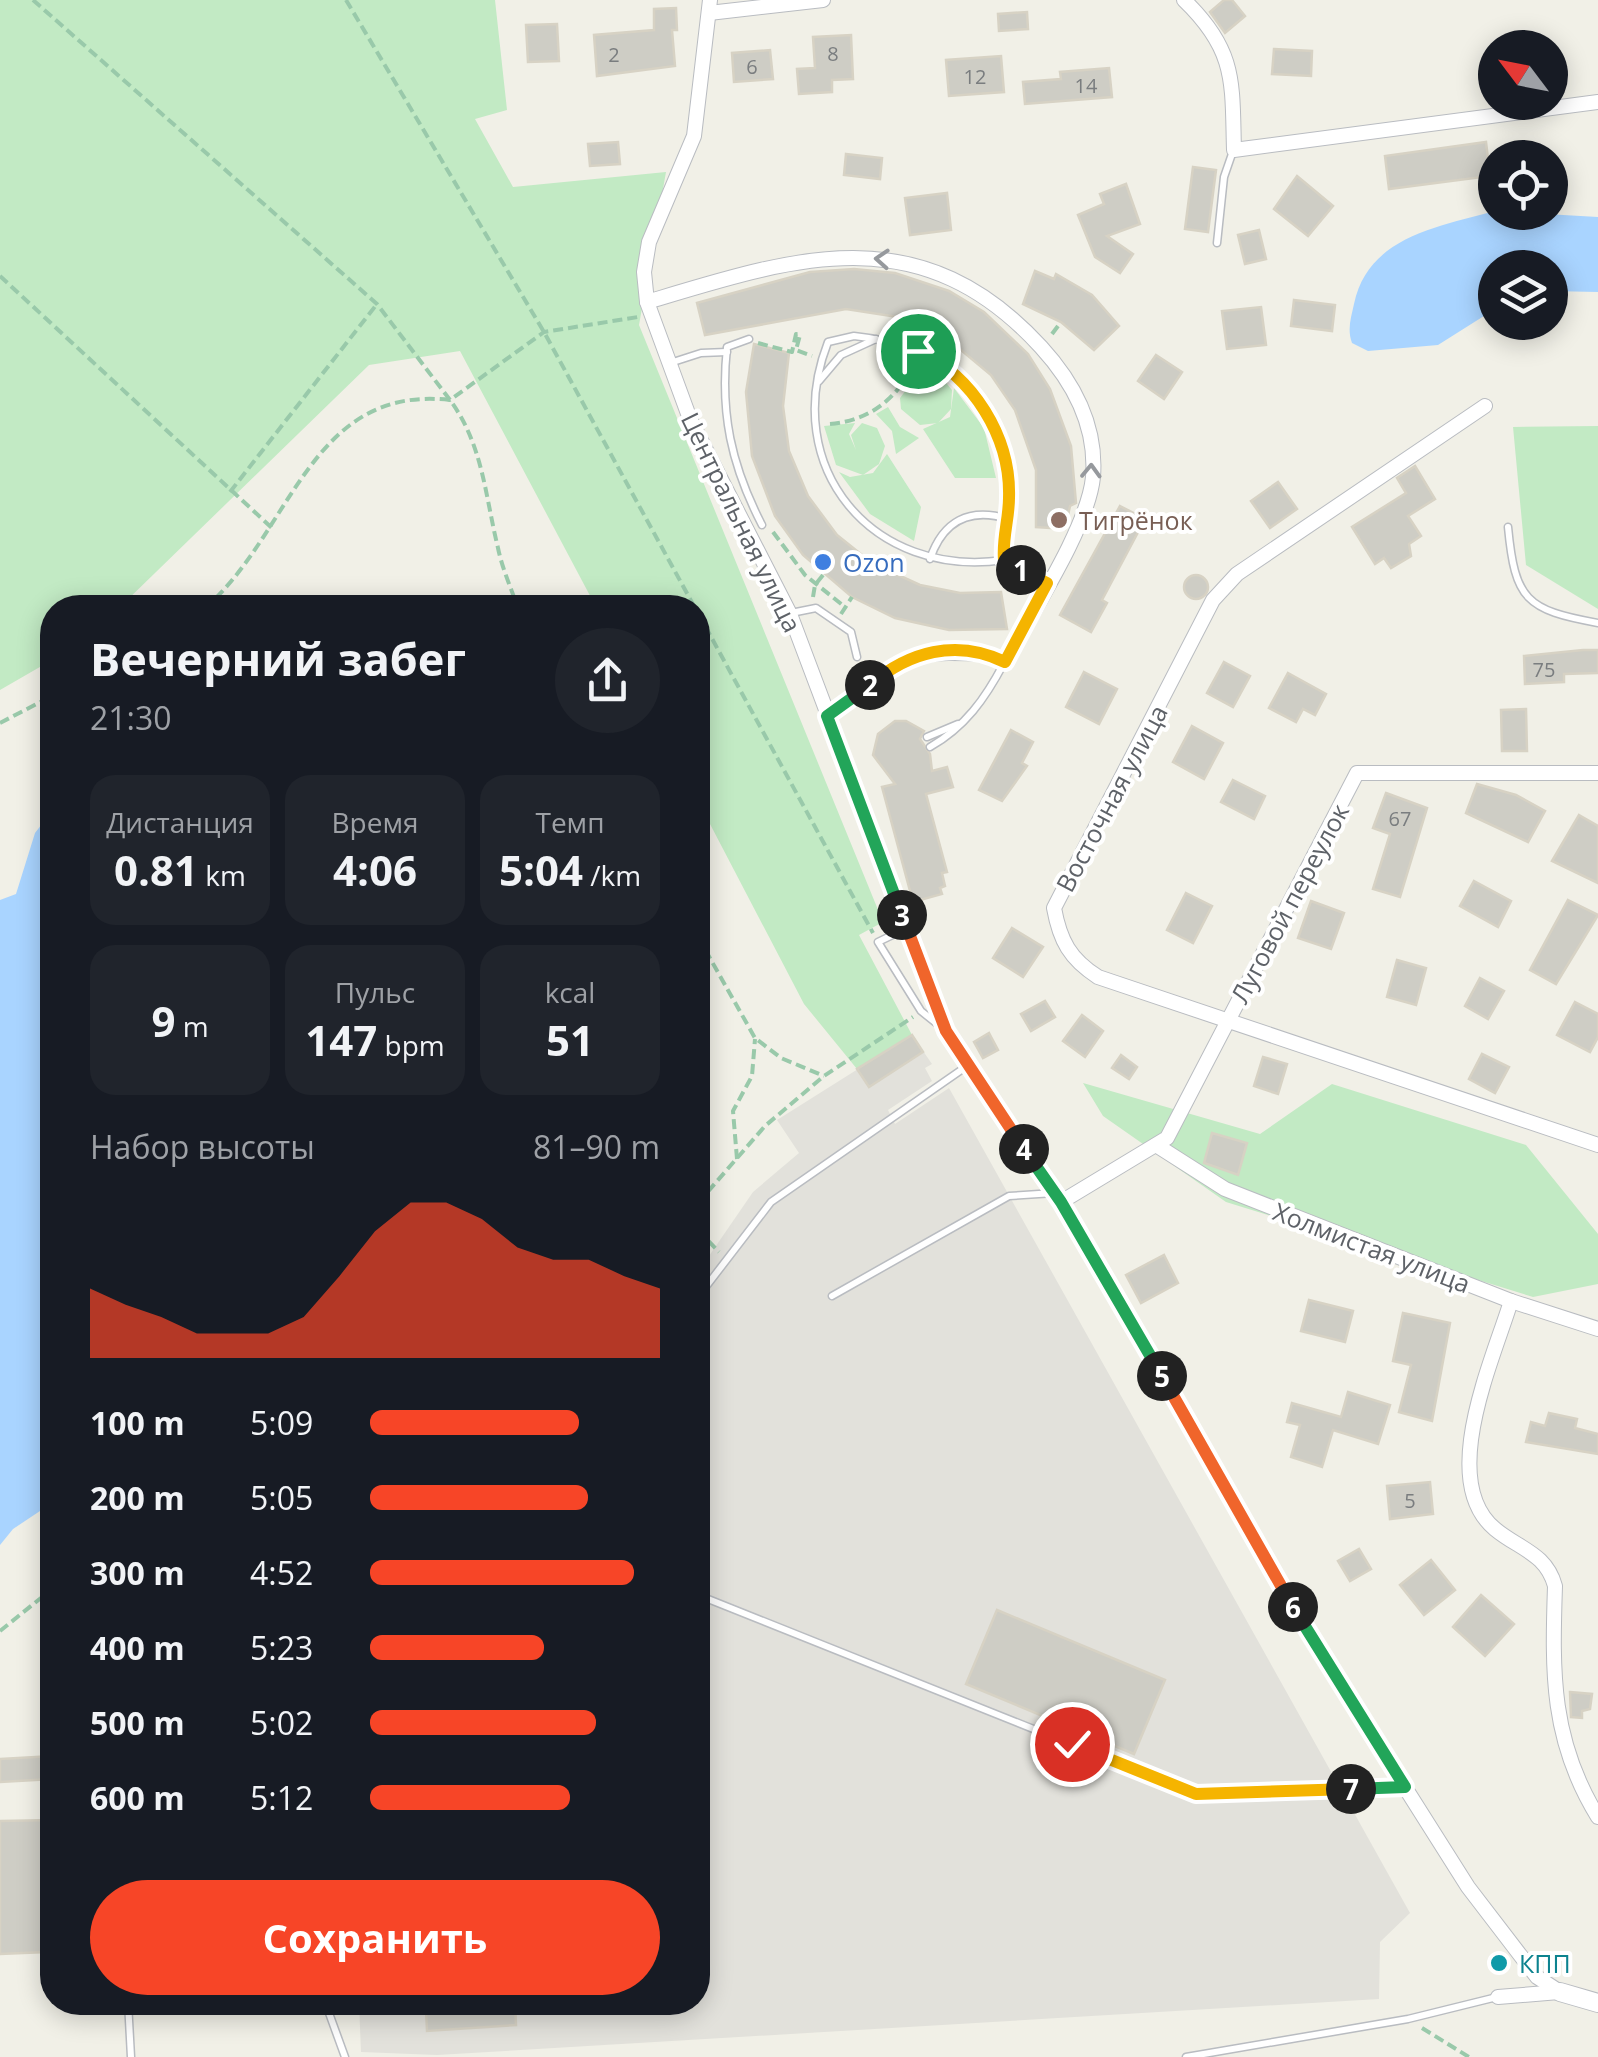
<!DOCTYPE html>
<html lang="ru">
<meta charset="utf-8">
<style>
:root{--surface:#171b24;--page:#20242c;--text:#f1f3f6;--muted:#9ea1a6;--accent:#f74527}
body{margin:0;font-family:"Open Sans",sans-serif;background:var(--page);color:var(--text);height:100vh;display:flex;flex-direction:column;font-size:38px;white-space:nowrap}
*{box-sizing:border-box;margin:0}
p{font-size:32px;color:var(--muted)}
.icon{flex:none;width:55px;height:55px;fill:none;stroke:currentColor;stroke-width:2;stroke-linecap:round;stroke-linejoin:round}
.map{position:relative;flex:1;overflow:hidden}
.drawer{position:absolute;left:40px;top:595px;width:670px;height:1420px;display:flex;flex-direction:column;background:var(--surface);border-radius:40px;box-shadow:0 5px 25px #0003}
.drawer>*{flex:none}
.needle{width:65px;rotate:302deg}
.tools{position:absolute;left:1478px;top:30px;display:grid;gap:20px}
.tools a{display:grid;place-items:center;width:90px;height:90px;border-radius:50%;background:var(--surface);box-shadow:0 5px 25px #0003;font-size:50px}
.pin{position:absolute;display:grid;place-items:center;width:85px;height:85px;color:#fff;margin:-42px;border:5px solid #fff;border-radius:50%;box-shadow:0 2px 10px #0007}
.km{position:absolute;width:50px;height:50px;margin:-25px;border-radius:50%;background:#222;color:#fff;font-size:28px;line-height:50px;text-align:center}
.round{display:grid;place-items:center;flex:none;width:105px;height:105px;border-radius:52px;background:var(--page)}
.summary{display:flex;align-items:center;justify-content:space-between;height:170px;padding:0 50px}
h1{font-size:45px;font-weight:700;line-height:75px}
.metrics{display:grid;grid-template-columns:repeat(3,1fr);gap:15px;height:170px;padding:10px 50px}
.metrics div{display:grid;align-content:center;border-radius:25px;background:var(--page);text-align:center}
.metrics b{font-size:42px;font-weight:700}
.metrics small{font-size:28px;font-weight:400}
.metrics p{font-size:28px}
.chart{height:280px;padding:20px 50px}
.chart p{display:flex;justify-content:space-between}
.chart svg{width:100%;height:180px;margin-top:10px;fill:var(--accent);opacity:.7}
.action{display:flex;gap:20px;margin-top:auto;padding:20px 50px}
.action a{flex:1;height:115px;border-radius:60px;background:var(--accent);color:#fff;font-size:40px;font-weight:700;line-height:115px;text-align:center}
ul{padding:0 50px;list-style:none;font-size:32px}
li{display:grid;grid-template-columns:160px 120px 1fr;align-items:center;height:75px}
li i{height:25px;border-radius:12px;background:var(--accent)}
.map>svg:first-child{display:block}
</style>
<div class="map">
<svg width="1598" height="2057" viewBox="0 0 1598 2057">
<rect width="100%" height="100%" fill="#f1f0e7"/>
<polygon fill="#e2e1db" points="912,1035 932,1064 925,1068 932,1081 888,1110 895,1124 949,1088 1410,1913 1380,1942 1379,1999 437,2055 361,2052 359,2003 698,2002 698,1272 753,1192 799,1153 777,1120"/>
<g fill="#c2eac4">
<polygon points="0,0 495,0 507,110 475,119 513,187 666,172 639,325 883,922 859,935 912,1035 857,1069 804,1004 698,801 698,608 596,607 460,351 369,365 120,607 52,608 52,660 0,690"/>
<polygon points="916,360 938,373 952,390 951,409 938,423 920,425 901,409 900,398 906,390 928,392 918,384 904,386"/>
<polygon points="954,388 984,428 996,478 955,478 923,429 950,417"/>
<polygon points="888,407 900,427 919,438 896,454 892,431 876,414"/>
<polygon points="855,423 849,434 856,450 851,435 862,423 877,428 885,446 879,464 863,475 836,465 824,426"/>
<polygon points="1598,426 1598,609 1526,565 1513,427"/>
<polygon points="887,454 921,507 914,541 870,514 839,472 850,477 873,473"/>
<polygon points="1083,1083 1260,1134 1332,1084 1526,1145 1598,1234 1598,1284 1533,1297 1226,1202 1103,1116"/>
</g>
<g fill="#a9d4ff">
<path d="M1495,211L1598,217V292L1550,291V268H1495V309L1438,345L1368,351L1352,343C1347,329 1351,318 1354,304C1368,237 1437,227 1495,211Z"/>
<polygon points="52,811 52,1503 13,1529 0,1545 0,900 16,894 35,833"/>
</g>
<g fill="#cecdc5" stroke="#d7d2c4" stroke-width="2.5">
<polygon points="1224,0 1232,0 1245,16 1225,33 1210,12"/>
<polygon points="676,8 677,30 672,30 675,66 597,76 594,35 654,30 654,9"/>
<polygon points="1027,12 1028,29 999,31 998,14"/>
<polygon points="557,24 559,61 528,62 526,25"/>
<polygon points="851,35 853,79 832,80 832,92 799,94 797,69 815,68 813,37"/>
<polygon points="1274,49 1312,51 1311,76 1272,74"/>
<polygon points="770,50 773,79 734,82 732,53"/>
<polygon points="1001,56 1004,92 949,96 946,60"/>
<polygon points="1109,68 1112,97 1025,104 1023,82 1061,79 1060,72"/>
<polygon points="618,142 620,164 590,166 588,144"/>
<polygon points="1486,142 1490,176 1389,189 1385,156"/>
<polygon points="846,154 882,158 880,179 844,175"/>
<polygon points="1193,167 1216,170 1208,232 1185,229"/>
<polygon points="1297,176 1333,206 1308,236 1274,209"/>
<polygon points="1126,184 1140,224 1107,236 1133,254 1120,273 1095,257 1078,215 1104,204 1100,194"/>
<polygon points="947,193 951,230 910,235 905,198"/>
<polygon points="1259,230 1266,259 1245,264 1238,235"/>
<polygon points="854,269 895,273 949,291 984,312 1028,354 1050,389 1071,446 1076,503 1070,506 1065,529 1036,527 1036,470 1015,410 991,375 943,335 904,318 846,309 705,335 697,303 810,272"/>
<polygon points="1035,271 1054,279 1056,274 1092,295 1119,326 1094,350 1061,322 1023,304"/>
<polygon points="1294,300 1335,305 1332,331 1291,326"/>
<polygon points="1261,307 1266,345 1227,349 1222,311"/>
<polygon points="754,344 789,353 783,406 789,451 808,496 837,535 872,563 920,585 960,593 1001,592 1007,629 949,630 895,618 852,597 803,555 775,516 752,456 746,392"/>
<polygon points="1156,355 1182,372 1164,399 1138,381"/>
<polygon points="1415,466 1435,499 1408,516 1421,536 1409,544 1411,556 1391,568 1384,558 1375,564 1352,527 1406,493 1397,478"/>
<polygon points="1278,482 1297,509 1270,528 1251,501"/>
<polygon points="1120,506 1145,519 1102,600 1107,603 1091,632 1060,615"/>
<circle cx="1196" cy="587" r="12"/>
<polygon points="1583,650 1598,650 1598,673 1564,674 1564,682 1525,684 1524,656"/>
<polygon points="1224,662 1250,676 1233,707 1207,693"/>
<polygon points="1084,672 1117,689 1099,724 1066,707"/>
<polygon points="1288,673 1326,694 1315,715 1303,709 1296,722 1269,708"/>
<polygon points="1526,709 1527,751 1502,751 1501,710"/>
<polygon points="895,721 906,721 924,731 920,739 930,754 932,771 947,767 953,787 926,794 947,872 942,873 945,886 940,888 942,894 913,902 882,787 895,784 873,755 878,734"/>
<polygon points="1192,726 1223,743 1204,779 1173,762"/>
<polygon points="1011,730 1033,742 1022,763 1027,766 1002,801 979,790"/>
<polygon points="1233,780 1265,796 1254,819 1221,802"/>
<polygon points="1477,784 1516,795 1545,811 1528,842 1466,813"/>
<polygon points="1386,793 1427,808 1400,897 1373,889 1390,834 1373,828"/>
<polygon points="1579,815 1598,826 1598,883 1552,861"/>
<polygon points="1474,881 1511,901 1498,927 1460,906"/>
<polygon points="1186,893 1212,906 1193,943 1167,930"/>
<polygon points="1568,900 1598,915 1556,984 1530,970"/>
<polygon points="1311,901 1344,913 1331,949 1298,938"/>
<polygon points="1012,928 1043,947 1023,977 993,958"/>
<polygon points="1397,960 1426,968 1416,1005 1387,997"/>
<polygon points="1480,978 1504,991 1488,1019 1465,1006"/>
<polygon points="1045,1001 1055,1017 1031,1031 1021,1014"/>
<polygon points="1575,1002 1598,1014 1598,1037 1590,1052 1557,1035"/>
<polygon points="1082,1015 1103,1031 1085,1057 1063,1041"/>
<polygon points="989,1033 998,1050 983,1058 974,1042"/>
<polygon points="912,1035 923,1052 869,1087 857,1069"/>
<polygon points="1482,1054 1509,1067 1495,1093 1469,1079"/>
<polygon points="1121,1055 1137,1067 1129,1079 1112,1068"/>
<polygon points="1263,1057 1287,1064 1278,1094 1254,1086"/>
<polygon points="1212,1133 1247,1143 1238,1175 1204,1163"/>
<polygon points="1164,1255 1178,1283 1141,1303 1126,1275"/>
<polygon points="1309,1300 1353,1311 1345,1342 1301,1331"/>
<polygon points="1403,1313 1450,1323 1432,1421 1399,1412 1411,1365 1393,1361"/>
<polygon points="1348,1392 1390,1405 1378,1444 1333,1430 1322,1467 1291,1457 1300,1425 1287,1422 1292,1403 1341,1417"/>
<polygon points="1549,1413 1577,1419 1575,1428 1598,1434 1598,1454 1526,1442 1531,1422 1545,1426"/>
<polygon points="1430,1482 1433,1514 1390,1519 1387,1486"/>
<polygon points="1359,1549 1371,1569 1350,1581 1338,1561"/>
<polygon points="1431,1560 1455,1590 1424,1615 1400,1585"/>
<polygon points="1481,1595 1514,1624 1485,1656 1453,1627"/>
<polygon points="997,1610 1165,1680 1134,1754 966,1684"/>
<polygon points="1570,1692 1592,1694 1590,1709 1582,1711 1582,1718 1571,1717"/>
<polygon points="52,1756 52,1779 0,1782 0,1759"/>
<polygon points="52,1820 52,1881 43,1881 46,1952 0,1954 0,1821"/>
<polygon points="515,2003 516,2025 427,2031 426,2009"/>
</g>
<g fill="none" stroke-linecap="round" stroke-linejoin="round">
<defs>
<g id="service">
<polyline points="1217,243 1224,177 1233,151"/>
<path d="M854,336C938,344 1006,404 1009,491C1010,515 1001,537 1004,560C873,579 779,468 828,342Z"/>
<path d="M749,339L727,347C720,413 731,465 762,525"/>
<polyline points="670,363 701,353 727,352"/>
<polyline points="819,381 841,355 876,339"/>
<path d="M1508,527C1515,600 1526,610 1598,623"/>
<path d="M930,559C943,521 969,507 1008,519"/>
<polyline points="1004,560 1047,583"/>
<polyline points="791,613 816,608 851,632 857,657"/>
<polyline points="927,737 958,724"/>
<path d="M930,747C965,727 985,699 1004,663"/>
<polyline points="907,928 878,942 921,1011 941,1027"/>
<polyline points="832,1296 1009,1196 1054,1193"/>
<polyline points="698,1297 771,1202 967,1066"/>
<polyline points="698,1595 1196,1794 1403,1787"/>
<polyline points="128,2002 131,2057"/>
<polyline points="325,2002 345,2057"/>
<polyline points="1186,2057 1408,2019 1497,1997"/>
</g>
<g id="minor">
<polyline points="710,0 694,136 649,242 644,272 647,302 690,419 790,614 947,1031 1061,1202 1301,1623 1468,1887 1537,1977 1560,1992"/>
<path d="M1184,0C1237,51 1232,83 1234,150L1598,102"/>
<polyline points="709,13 823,0"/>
<path d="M647,302C796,257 920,215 1041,347C1074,383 1097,426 1093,477C1088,528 1030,615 1005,662C987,653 971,653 951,653C888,652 877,687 827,716"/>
<path d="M1485,406L1237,574L1213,600L1054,908C1060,941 1070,959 1098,977L1598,1145"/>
<polyline points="1156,1145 1225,1189 1511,1301 1598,1329"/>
<polyline points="1061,1202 1167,1138 1357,773 1598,773"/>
<path d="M1511,1301C1493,1360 1437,1481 1495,1529C1519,1549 1546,1553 1555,1586C1552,1673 1551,1741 1598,1817"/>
<polyline points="1498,1997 1559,1992"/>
</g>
<polyline id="tertiary" points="1560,1992 1598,2003"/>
</defs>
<use href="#service" stroke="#b9bcc1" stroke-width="9"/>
<use href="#minor" stroke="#b9bcc1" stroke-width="16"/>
<use href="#tertiary" stroke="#b9bcc1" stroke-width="20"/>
<g stroke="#99c9aa" stroke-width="4" stroke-dasharray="10 5" stroke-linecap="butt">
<polyline points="33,0 377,304 450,400 544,332 638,317"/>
<polyline points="346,0 544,332 695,608"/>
<polyline points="0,276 272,528"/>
<polyline points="1052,334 1061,322"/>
<polyline points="758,343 792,352 796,334 800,335 796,350 812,356"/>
<path d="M830,424C869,421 899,398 914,362"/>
<polyline points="230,492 377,304"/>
<polyline points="773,532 805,575 845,607"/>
<polyline points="813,597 815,585 823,575"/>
<path d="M205,608C292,533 310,384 450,400C483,445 485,495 498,548C502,568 511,588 518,608"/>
<polyline points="698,613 873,933"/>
<polyline points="841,614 852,597"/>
<polyline points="0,723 52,696"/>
<polyline points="698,937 755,1038 781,1058 824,1076"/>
<polyline points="737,1159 733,1111 752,1076 755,1039"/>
<polyline points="698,1203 765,1126 824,1076 913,1017"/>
<polyline points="698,1230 719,1252"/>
<polyline points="0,1631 52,1589"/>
<polyline points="1422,2028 1469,2057"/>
</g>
<use href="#service" stroke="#fff" stroke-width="6"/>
<use href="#minor" stroke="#fff" stroke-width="14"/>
<use href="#tertiary" stroke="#fff" stroke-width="18"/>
</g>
<defs><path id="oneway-chevron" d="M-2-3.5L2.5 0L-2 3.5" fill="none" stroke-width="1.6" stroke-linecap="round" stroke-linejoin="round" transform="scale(2.5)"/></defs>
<g stroke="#96999d">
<use href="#oneway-chevron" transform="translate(882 259) rotate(-176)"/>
<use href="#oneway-chevron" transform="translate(1091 471) rotate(-88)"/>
</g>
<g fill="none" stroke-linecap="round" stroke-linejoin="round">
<defs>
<path id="split-1" d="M918,351C973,376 1011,437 1009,498C1009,519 1002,539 1004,560L1021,570"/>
<path id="split-2" d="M870,685C908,652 956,638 1005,662L1047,583L1021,570"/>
<polyline id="split-3" points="870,685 827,716 902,915"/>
<polyline id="split-4" points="902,915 946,1031 1024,1149"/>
<polyline id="split-5" points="1024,1149 1061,1202 1162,1376"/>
<polyline id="split-6" points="1162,1376 1293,1607"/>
<polyline id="split-7" points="1293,1607 1405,1787 1351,1789"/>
<polyline id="split-8" points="1072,1744 1196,1794 1351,1789"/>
</defs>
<use href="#split-1" stroke="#fff" stroke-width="20"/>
<use href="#split-2" stroke="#fff" stroke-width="20"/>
<use href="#split-3" stroke="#fff" stroke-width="20"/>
<use href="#split-4" stroke="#fff" stroke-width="20"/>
<use href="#split-5" stroke="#fff" stroke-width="20"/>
<use href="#split-6" stroke="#fff" stroke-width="20"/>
<use href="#split-7" stroke="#fff" stroke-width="20"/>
<use href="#split-8" stroke="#fff" stroke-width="20"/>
<use href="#split-1" stroke="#f5b400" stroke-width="12"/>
<use href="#split-2" stroke="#f5b400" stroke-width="12"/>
<use href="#split-3" stroke="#22a559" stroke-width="12"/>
<use href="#split-4" stroke="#f0652b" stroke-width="12"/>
<use href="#split-5" stroke="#22a559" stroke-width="12"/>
<use href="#split-6" stroke="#f0652b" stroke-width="12"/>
<use href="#split-7" stroke="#22a559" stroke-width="12"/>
<use href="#split-8" stroke="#f5b400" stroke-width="12"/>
</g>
<circle fill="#8d6e63" stroke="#fff" stroke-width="4" cx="1059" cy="520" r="10"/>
<circle fill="#3f7fe0" stroke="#fff" stroke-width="4" cx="823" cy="562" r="10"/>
<circle fill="#0f9aa8" stroke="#fff" stroke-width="4" cx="1499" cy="1963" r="10"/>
<g text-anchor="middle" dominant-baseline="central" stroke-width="8" stroke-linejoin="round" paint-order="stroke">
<g font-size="20" fill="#7a7d7f">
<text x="833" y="53">8</text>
<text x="614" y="54">2</text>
<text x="752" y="66">6</text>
<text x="975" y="76">12</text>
<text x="1086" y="85">14</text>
<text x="1544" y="669">75</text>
<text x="1400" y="818">67</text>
<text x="1410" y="1500">5</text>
</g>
<g font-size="25" fill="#785e54" stroke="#fff" text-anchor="start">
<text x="1079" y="520">Тигрёнок</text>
</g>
<g font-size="25" fill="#5e6268" stroke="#fff">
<text transform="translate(742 522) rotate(64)">Центральная улица</text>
<text transform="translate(1111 798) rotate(-62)">Восточная улица</text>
<text transform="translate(1289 903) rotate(-62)">Луговой переулок</text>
<text transform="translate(1372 1247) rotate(21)">Холмистая улица</text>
</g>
<g font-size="25" fill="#366cbe" stroke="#fff" text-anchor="start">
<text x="843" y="562">Ozon</text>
</g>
<g font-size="25" fill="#0d838f" stroke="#fff" text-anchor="start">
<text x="1519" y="1963">КПП</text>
</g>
</g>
</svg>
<div class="tools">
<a><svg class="needle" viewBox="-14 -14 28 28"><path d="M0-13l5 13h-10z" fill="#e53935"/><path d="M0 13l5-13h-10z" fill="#9ea1a6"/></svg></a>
<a><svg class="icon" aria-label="locate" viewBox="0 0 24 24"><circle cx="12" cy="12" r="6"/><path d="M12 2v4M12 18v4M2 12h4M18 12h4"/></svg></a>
<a><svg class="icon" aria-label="layers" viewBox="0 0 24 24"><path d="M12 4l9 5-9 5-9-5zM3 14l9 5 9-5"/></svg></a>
</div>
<div class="pin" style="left:918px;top:351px;background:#1e9e55"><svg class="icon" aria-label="arrive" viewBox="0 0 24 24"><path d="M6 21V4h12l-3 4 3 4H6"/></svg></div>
<div class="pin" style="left:1072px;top:1744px;background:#d93025"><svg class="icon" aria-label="check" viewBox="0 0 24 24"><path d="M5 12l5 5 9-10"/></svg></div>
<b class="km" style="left:1021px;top:570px">1</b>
<b class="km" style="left:870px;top:685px">2</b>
<b class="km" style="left:902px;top:915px">3</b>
<b class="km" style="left:1024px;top:1149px">4</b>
<b class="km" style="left:1162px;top:1376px">5</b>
<b class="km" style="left:1293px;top:1607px">6</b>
<b class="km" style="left:1351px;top:1789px">7</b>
<section class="drawer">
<div class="summary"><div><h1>Вечерний забег</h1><p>21:30</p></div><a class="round"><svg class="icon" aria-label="share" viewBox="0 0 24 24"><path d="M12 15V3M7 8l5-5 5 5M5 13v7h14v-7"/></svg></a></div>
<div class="metrics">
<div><p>Дистанция</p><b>0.81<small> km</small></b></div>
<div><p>Время</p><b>4:06</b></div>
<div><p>Темп</p><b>5:04<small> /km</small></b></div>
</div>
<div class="metrics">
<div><b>9<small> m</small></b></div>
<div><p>Пульс</p><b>147<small> bpm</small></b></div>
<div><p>kcal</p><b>51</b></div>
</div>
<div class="chart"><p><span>Набор высоты</span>81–90 m</p>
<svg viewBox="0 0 160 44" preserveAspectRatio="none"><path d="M0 44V27L10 31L20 34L30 38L40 38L50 38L60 34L70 24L80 13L90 6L100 6L110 10L120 17L130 20L140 20L150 24L160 27V44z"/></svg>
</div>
<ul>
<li><b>100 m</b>5:09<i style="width:72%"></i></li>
<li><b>200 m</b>5:05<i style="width:75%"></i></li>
<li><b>300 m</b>4:52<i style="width:91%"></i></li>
<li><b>400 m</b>5:23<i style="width:60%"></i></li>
<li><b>500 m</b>5:02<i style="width:78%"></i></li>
<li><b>600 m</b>5:12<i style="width:69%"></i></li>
</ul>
<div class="action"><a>Сохранить</a></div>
</section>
</div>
